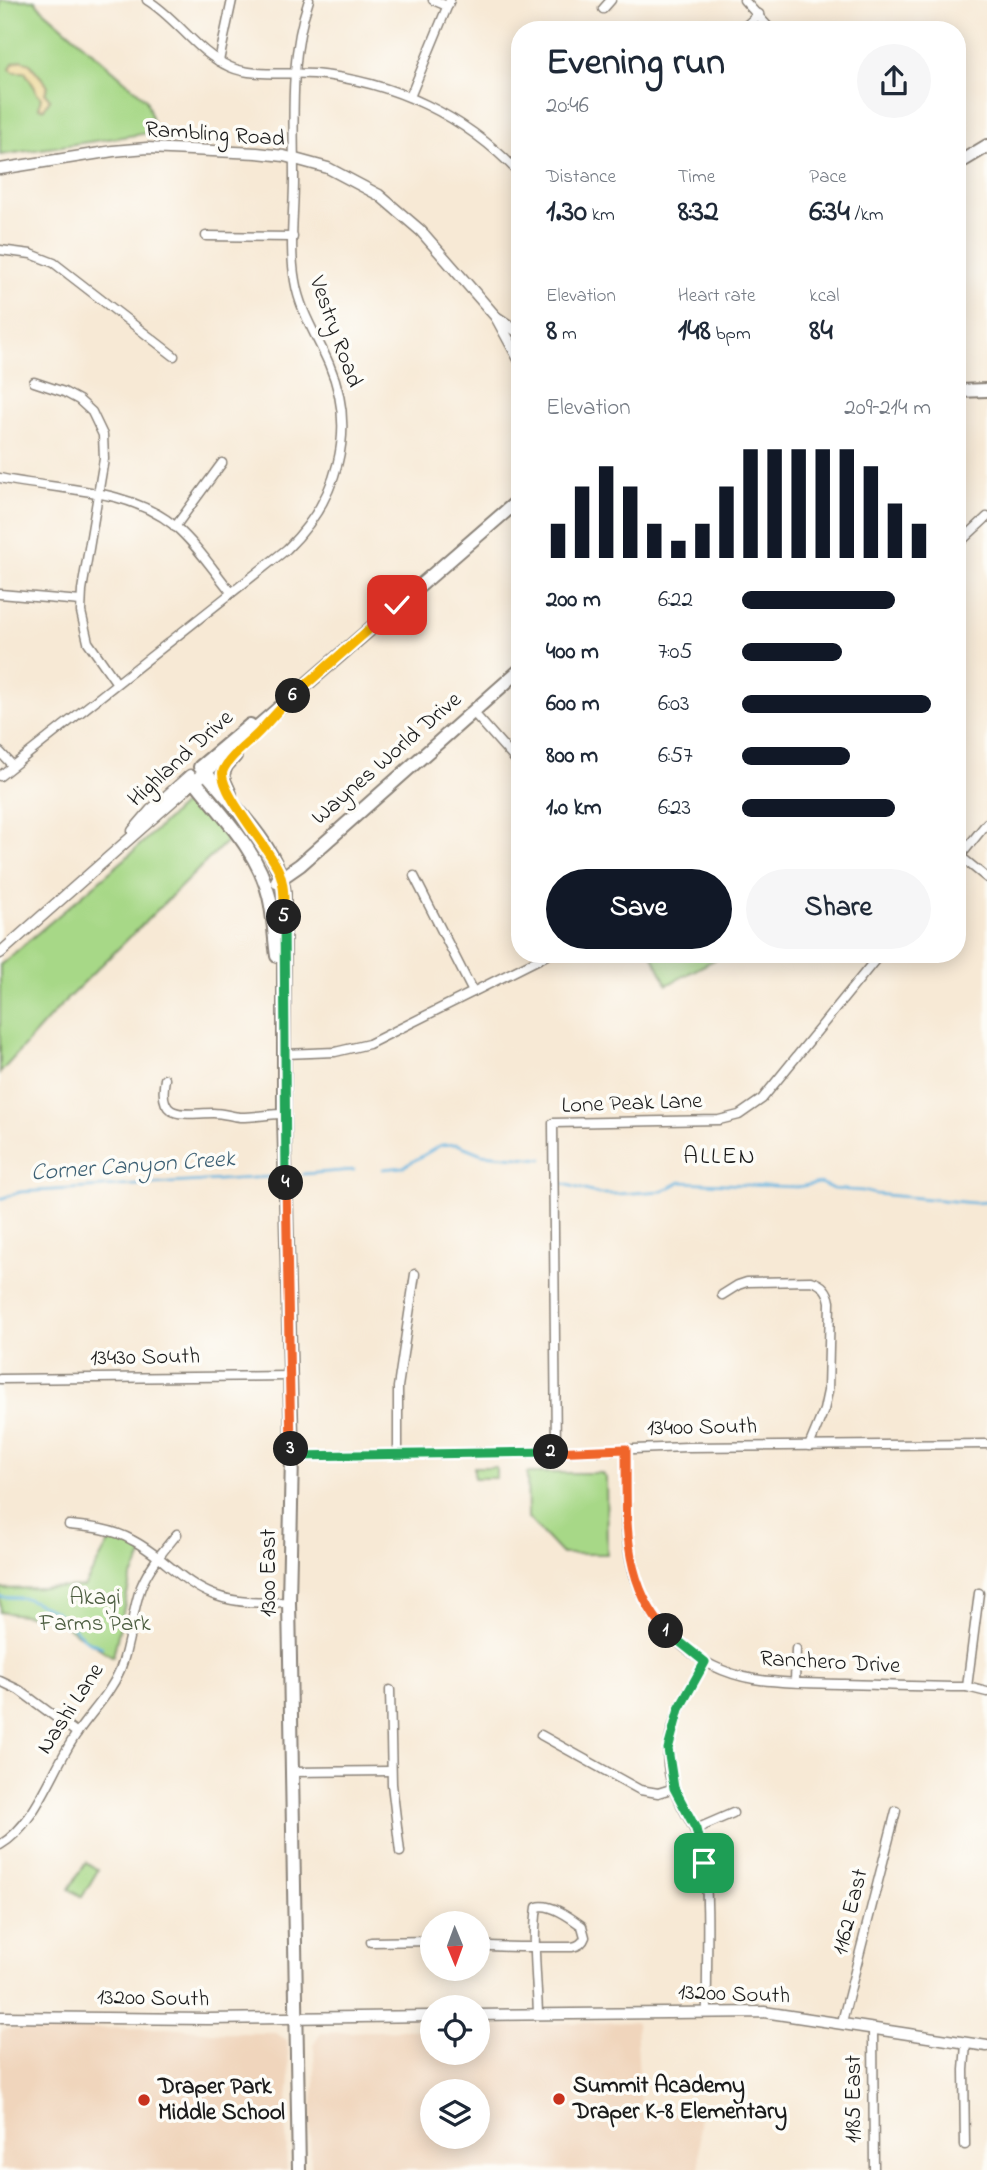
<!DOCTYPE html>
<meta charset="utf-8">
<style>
:root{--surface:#fff;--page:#f6f6f7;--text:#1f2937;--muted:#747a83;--accent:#111827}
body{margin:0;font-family:"Indie Flower",sans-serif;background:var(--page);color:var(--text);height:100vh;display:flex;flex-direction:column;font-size:26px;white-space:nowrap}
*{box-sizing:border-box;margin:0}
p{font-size:23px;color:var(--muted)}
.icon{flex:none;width:38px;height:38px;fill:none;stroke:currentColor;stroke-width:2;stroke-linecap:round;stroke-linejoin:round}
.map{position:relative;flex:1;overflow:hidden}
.side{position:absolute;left:511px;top:21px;width:455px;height:942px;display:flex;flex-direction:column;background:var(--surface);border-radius:28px;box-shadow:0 4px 18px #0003}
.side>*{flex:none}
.needle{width:46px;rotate:179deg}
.buttons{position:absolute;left:420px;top:1911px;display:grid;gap:14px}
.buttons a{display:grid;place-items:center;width:70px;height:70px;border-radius:50%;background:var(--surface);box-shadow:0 4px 18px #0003;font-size:35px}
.pin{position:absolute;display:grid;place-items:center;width:60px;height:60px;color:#fff;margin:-30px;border-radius:14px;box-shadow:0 4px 10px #0006}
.km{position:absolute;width:35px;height:35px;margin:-18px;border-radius:50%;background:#222;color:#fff;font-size:19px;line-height:35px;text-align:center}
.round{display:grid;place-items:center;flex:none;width:74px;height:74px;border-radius:37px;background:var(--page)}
.head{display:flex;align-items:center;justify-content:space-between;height:119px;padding:0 35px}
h1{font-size:38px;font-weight:800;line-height:52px}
.stats{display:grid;grid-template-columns:repeat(3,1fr);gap:10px;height:119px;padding:7px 35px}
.stats div{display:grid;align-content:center}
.stats b{font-size:30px;font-weight:800}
.stats small{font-size:19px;font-weight:400}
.stats p{font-size:19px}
.chart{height:196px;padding:14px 35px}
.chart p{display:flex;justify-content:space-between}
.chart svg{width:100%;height:126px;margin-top:7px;stroke:var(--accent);stroke-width:6}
.button{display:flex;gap:14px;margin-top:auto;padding:14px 35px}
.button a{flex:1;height:80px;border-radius:42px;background:var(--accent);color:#fff;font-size:28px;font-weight:800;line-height:80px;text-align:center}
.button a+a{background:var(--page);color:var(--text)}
ul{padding:0 35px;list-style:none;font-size:23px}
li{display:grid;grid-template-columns:112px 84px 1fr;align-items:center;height:52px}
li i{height:18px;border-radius:9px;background:var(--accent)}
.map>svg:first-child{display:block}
</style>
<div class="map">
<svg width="987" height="2170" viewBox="0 0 987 2170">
<rect width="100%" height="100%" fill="#fdfcf7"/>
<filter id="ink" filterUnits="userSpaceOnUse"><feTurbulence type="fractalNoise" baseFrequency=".0143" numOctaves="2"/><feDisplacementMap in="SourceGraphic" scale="14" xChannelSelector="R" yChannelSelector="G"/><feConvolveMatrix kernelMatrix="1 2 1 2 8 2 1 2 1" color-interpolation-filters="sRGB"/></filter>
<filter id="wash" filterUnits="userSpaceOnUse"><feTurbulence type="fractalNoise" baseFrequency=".00686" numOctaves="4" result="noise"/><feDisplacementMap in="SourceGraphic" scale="28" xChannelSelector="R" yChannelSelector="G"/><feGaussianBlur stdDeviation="1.57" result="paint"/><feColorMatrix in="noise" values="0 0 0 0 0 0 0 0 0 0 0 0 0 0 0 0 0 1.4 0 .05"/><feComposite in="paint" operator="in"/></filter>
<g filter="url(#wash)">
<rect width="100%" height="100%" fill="#f7e9d5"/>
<g fill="#f0d5bc" fill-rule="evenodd">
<path d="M636,2022L641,2112H699L700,2170H311L310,2123L315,2085L314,2043L320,2033L432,2029V2053H478V2027L515,2024ZM432,2091H478V2137H432Z"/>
<polygon points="178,2028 220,2033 276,2033 287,2040 290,2078 286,2121 287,2170 0,2170 0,2034 4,2029"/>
</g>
<g fill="#a7d887" stroke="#627a52" stroke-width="2">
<polygon points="0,0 35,0 39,6 146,99 156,132 0,155"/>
<polygon points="190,798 228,840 62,1004 0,1073 0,965 125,859"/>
<polygon points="652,954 725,954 667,985"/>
<rect x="474" y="1467" width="22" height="11"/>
<polygon points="527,1473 601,1473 606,1478 607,1554 562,1554 528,1518"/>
<polygon points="112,1537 128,1544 143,1554 130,1581 113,1657 54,1619 0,1612 0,1589 84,1587"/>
<polygon points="86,1862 98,1870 82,1897 69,1889"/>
</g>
<polygon fill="#eeda9e" stroke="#857b5d" stroke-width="2" points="21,60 30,64 48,86 45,93 50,99 44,109 39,108 41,97 37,94 35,88 25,72 14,72 10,69 13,63"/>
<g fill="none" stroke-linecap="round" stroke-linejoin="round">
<g stroke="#66b3df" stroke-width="2.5">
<polyline points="383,1169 403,1167 441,1145 457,1144 482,1154 542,1159"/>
<polyline points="303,1174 354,1170"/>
<polyline points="561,1183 599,1194 619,1194 663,1191 680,1182 797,1187 820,1183 833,1189 863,1191 875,1194 974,1203 987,1202"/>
<polyline points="0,1199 20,1192 270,1177"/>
<polyline points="0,1597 25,1598 53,1610 63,1617 87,1641 102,1647"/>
</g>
</g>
</g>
<g filter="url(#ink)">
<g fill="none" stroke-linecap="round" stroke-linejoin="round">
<defs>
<g id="minor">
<path d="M147,0C178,19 196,52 230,67C252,77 289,72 314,74C393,81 466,116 520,174"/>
<polyline points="433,0 447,6"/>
<polyline points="744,0 771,30"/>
<polyline points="603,9 611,0"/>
<polyline points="741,30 759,14"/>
<polyline points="219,61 232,0"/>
<polyline points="410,97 450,0"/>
<polyline points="206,236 293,237"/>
<polyline points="0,250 31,254 54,263 174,356"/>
<polyline points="34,382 64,392 79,400 92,412 103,435 104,459 82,590 81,612 88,642 116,682"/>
<path d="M0,478C59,491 125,486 175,526C197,545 213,570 231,592"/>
<polyline points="175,527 222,463"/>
<polyline points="957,545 987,517"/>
<polyline points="0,594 81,601"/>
<polyline points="473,712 520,765"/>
<polyline points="0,752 12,765"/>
<path d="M0,776L287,549C337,500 358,431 329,364C317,336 300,312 295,281C289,248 294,213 294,180C294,121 289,57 309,0"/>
<polyline points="960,856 987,878"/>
<polyline points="957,860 987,823"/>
<polyline points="414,876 473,992"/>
<polyline points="285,1054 335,1052 369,1044 549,954"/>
<path d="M165,1079C157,1122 184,1113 213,1113C222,1113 231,1116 240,1117C255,1117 270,1114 284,1114"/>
<path d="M722,1295L738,1285L747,1282L811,1281C823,1284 828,1291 830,1302L828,1391L824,1410L809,1446"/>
<polyline points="0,1379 290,1376"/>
<path d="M626,1449C627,1487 622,1529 632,1566C646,1624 695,1669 754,1679C783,1684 814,1683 844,1684C885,1685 926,1687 967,1687L987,1692"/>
<polyline points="556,1452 553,1123 719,1120 739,1115 762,1099 880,954"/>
<polyline points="398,1455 398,1387 415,1274"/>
<polyline points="292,1456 556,1452 687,1447 987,1444"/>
<path d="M69,1525C91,1527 113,1529 132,1540C162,1555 182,1583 214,1595C238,1604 264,1603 289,1602"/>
<path d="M705,1662C683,1701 656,1742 673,1787C684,1815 699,1829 704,1861C710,1907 706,1965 707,2012"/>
<polyline points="0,1681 19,1690 77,1733"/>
<polyline points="795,1682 796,1649"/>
<polyline points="967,1687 979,1593"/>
<polyline points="390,1690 392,1784 400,1852"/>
<polyline points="541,1735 640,1790 658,1793 674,1788"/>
<polyline points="292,1772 391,1771"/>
<polyline points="696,1829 733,1813"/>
<path d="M0,1845C36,1824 52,1770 75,1736C90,1713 109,1696 120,1670C131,1643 131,1614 141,1587C149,1567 164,1550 177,1534"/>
<polyline points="371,1942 432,1941"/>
<path d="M478,1945C509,1948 540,1947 572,1947C579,1946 583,1943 585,1937L582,1926C571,1918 551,1903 537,1907C532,1941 537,1979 538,2014"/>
<polyline points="842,2022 896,1811"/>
<polyline points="873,2028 874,2170"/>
<polyline points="965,2145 964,2070 966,2044"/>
</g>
<g id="tertiary">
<polyline points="0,169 113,151 147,148 257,153 284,156 328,168 379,195 421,231 496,317 520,361"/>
<polyline points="496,317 520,333"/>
<polyline points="133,831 151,810 190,775"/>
<polyline points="0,953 195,781"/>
<polyline points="478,2015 764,2012 987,2046"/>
<polyline points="0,2017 208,2019 432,2016"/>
</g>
<g id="secondary">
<polyline points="957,164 987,146"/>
<polyline points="957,391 987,390"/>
<polyline points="200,767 250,725"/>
<path d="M206,773C233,806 280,849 284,893V1114L292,1456L289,1602L299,2170"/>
<polyline points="230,794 222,776 226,766 235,756"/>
<polyline points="277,881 300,865 520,670"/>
<path d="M277,956C274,936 274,916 269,896C258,851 223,817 195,781L520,499"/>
</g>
</defs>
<use href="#minor" stroke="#8a8278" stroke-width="11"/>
<use href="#tertiary" stroke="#8a8278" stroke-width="13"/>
<use href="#secondary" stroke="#8a8278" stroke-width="16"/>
<use href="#minor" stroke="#fff" stroke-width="8"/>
<use href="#tertiary" stroke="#fff" stroke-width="10"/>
<use href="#secondary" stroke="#fff" stroke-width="12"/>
</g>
</g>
<g fill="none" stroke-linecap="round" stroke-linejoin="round" filter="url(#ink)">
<defs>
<polyline id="split-1" points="666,1631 705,1662 679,1709 668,1749 674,1788 696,1829 704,1863"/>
<path id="split-2" d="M551,1452L626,1449C627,1513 620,1580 666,1631"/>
<polyline id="split-3" points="291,1449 292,1456 551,1452"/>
<polyline id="split-4" points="286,1183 291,1449"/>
<polyline id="split-5" points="284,917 286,1183"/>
<path id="split-6" d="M284,917C284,900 285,884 278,869C269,848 217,789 223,771C229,756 249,743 260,731C271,719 281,707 293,696"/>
<polyline id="split-7" points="293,696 397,605"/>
</defs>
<use href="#split-1" stroke="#fff" stroke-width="14"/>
<use href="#split-2" stroke="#fff" stroke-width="14"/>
<use href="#split-3" stroke="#fff" stroke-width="14"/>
<use href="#split-4" stroke="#fff" stroke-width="14"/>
<use href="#split-5" stroke="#fff" stroke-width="14"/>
<use href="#split-6" stroke="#fff" stroke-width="14"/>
<use href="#split-7" stroke="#fff" stroke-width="14"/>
<use href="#split-1" stroke="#22a559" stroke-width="9"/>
<use href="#split-2" stroke="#f0652b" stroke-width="9"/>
<use href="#split-3" stroke="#22a559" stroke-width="9"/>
<use href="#split-4" stroke="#f0652b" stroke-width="9"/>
<use href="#split-5" stroke="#22a559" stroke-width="9"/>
<use href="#split-6" stroke="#f5b400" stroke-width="9"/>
<use href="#split-7" stroke="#f5b400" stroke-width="9"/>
</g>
<g fill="#c8321e" stroke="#fdfcf7" stroke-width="2.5">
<circle cx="559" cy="2099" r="7"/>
<circle cx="144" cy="2100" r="7"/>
</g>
<g text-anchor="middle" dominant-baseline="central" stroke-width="7" stroke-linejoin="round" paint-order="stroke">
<g font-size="23" fill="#1c1c1c" stroke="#fdfcf7">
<text transform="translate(215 135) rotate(4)">Rambling Road</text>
<text transform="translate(335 332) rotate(70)">Vestry Road</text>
<text transform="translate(181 759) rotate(-42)">Highland Drive</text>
<text transform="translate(387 759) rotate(-41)">Waynes World Drive</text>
<text transform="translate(632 1104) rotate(-2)">Lone Peak Lane</text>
<text transform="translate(145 1358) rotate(-1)">13430 South</text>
<text transform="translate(702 1428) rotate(-1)">13400 South</text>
<text transform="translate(269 1573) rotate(-90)">1300 East</text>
<text transform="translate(830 1663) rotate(3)">Ranchero Drive</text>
<text transform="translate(71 1709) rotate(-57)">Nashi Lane</text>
<text transform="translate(851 1912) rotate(-76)">1162 East</text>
<text transform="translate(734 1995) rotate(2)">13200 South</text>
<text transform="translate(153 1999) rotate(1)">13200 South</text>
<text transform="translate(854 2099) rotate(-90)">1185 East</text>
</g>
<g font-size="23" fill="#4d5e41" stroke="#fdfcf7">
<text x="95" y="1598">Akagi<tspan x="95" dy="26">Farms Park</tspan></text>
</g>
<g font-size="23" font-weight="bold" fill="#1c1c1c" stroke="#fdfcf7" text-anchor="start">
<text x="573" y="2086">Summit Academy<tspan x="573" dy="26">Draper K-8 Elementary</tspan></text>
<text x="158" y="2087">Draper Park<tspan x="158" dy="26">Middle School</tspan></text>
</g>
<g font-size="24" letter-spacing="2" fill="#1c1c1c" stroke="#fdfcf7">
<text x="720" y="1157">ALLEN</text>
</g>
<g font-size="24" font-style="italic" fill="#3d6074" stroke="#fdfcf7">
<text transform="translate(133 1167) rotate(-4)">Corner Canyon Creek</text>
</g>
</g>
</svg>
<div class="buttons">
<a><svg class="needle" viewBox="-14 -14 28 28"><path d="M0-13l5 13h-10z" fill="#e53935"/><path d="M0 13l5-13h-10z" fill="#747a83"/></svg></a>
<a><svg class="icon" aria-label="locate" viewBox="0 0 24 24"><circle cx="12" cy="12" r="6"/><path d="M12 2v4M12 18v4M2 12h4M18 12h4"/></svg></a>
<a><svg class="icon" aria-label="layers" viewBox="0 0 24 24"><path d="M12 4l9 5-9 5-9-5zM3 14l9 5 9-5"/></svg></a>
</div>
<div class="pin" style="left:704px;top:1863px;background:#1e9e55"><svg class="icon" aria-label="arrive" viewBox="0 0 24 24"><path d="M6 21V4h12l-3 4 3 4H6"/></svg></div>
<div class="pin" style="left:397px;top:605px;background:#d93025"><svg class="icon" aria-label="check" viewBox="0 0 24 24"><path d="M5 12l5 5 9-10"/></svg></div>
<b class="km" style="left:666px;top:1631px">1</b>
<b class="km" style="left:551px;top:1452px">2</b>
<b class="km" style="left:291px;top:1449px">3</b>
<b class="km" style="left:286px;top:1183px">4</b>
<b class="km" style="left:284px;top:917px">5</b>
<b class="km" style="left:293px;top:696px">6</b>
<section class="side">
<div class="head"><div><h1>Evening run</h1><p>20:46</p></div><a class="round"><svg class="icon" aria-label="share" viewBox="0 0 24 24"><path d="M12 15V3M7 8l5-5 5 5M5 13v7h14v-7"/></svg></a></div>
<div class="stats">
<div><p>Distance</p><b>1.30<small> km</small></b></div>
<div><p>Time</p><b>8:32</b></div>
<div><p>Pace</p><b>6:34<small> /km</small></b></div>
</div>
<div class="stats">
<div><p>Elevation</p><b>8<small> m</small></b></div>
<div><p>Heart rate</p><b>148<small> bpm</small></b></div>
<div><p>kcal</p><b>84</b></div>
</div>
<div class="chart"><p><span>Elevation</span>209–214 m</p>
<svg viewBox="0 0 160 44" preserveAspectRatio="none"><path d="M5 44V32M15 44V19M25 44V12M35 44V19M45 44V32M55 44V38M65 44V32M75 44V19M85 44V6M95 44V6M105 44V6M115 44V6M125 44V6M135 44V12M145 44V25M155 44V32"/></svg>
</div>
<ul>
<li><b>200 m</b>6:22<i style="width:81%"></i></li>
<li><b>400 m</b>7:05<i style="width:53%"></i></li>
<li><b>600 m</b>6:03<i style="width:100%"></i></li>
<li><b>800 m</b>6:57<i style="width:57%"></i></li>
<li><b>1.0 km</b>6:23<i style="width:81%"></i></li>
</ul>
<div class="button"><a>Save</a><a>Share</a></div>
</section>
</div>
